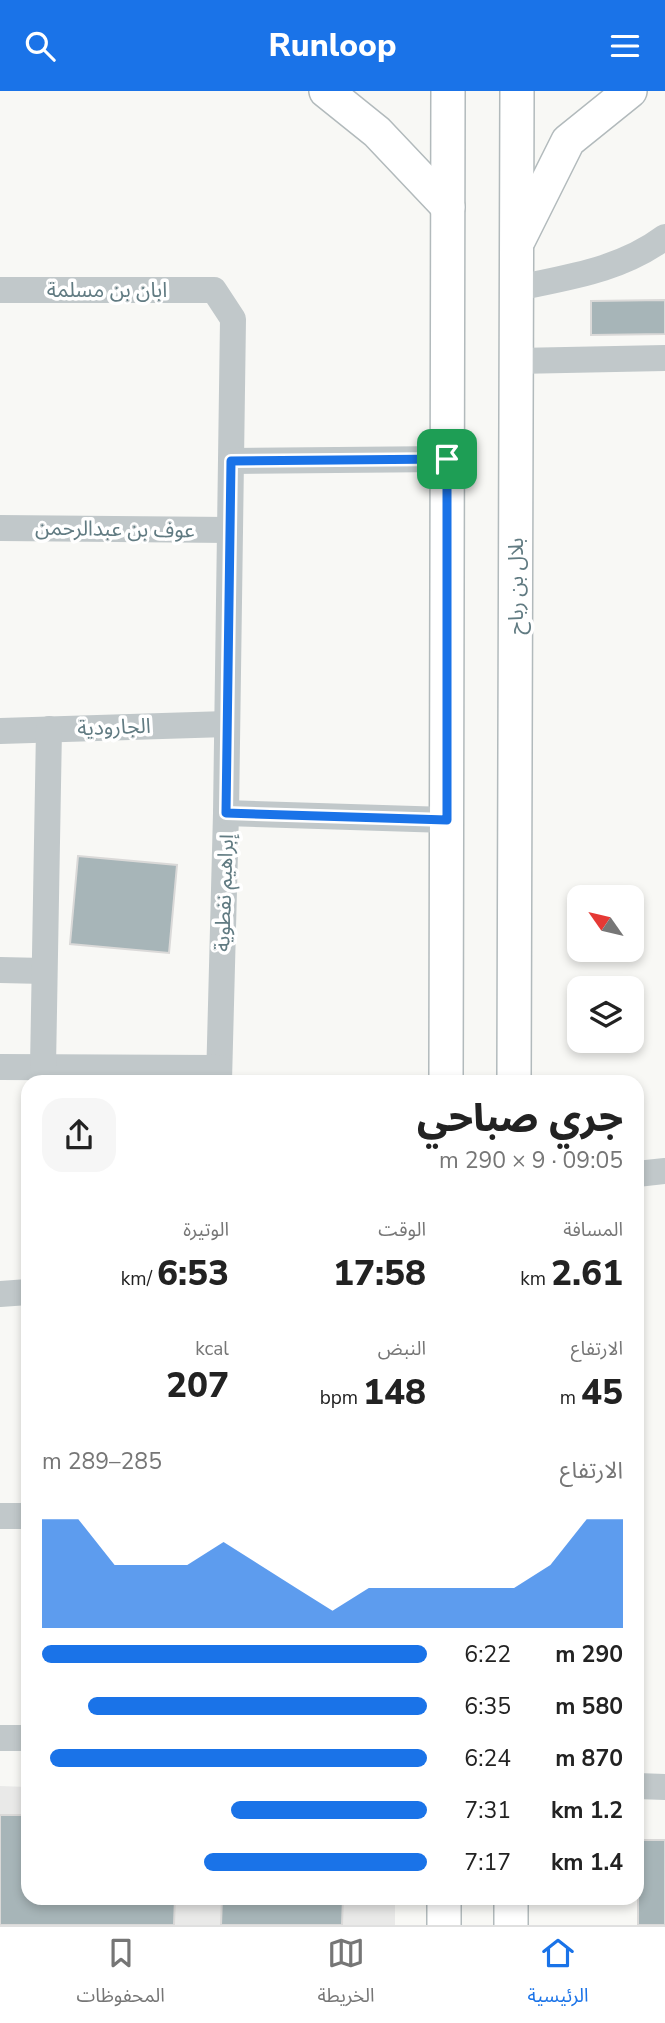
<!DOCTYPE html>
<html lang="ar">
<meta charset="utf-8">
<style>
:root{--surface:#fff;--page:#f6f6f6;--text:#222;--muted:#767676;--line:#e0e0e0;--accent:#1a73e8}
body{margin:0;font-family:"Nunito Sans","Noto Sans Arabic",sans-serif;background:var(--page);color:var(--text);direction:rtl;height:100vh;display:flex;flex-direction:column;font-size:26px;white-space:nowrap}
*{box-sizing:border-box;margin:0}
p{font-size:23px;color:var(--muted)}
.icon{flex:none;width:38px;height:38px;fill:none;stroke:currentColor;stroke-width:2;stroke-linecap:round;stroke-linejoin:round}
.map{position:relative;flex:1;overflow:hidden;direction:ltr}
.drawer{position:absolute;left:21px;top:984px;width:623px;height:830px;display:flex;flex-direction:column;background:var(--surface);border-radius:21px;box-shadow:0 4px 10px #0003;direction:rtl}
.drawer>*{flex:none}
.needle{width:46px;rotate:304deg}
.fabs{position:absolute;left:567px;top:794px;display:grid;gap:14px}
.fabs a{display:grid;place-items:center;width:77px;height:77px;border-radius:14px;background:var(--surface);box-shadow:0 4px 10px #0003;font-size:35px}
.pin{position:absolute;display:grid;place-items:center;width:60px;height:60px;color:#fff;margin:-30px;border-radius:14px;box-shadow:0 4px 10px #0006}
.round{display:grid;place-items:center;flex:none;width:74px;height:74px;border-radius:21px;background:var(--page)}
.summary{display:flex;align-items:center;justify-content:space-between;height:119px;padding:0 21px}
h1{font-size:38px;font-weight:800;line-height:52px}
.metrics{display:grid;grid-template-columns:repeat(3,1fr);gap:10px;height:119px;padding:7px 21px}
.metrics div{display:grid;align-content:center}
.metrics b{font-size:35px;font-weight:800}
.metrics small{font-size:19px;font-weight:400}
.metrics p{font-size:19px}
.chart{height:196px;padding:14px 21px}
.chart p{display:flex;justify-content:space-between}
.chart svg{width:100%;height:126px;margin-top:7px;fill:var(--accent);opacity:.7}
ul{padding:0 21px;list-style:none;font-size:23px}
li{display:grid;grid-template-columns:112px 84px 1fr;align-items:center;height:52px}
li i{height:18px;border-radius:9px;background:var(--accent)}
header{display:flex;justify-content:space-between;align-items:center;height:91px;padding:0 21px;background:var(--accent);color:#fff;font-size:32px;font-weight:800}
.menu{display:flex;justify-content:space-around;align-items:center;height:98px;border-top:2px solid var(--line);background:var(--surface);font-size:19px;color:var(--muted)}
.menu a{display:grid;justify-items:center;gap:4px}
.menu .active{color:var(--accent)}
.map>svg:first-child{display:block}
</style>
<header><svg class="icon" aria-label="menu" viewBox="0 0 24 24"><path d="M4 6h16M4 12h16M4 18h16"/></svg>Runloop<svg class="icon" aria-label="search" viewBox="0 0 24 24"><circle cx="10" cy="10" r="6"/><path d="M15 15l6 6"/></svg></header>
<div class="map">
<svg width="665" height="1834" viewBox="0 0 665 1834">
<rect width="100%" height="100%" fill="#f8f8f5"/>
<polygon fill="#e9e9e8" points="0,1695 28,1696 28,1806 395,1806 395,1834 0,1834"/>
<g fill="#a7b5b8" stroke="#dad9d8" stroke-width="2">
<polygon points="665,209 665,243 591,244 591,210"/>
<polygon points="78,765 177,774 169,862 70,853"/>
<rect x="637" y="1243" width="3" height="65"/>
<polygon points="0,1724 28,1724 28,1806 175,1806 174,1834 0,1834"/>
<rect x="638" y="1749" width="27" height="85"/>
<polygon points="222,1806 343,1806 342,1834 221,1834"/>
</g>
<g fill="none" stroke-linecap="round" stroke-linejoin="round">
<defs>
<g id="major">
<polyline points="326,0 377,41 448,116"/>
<polyline points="519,148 568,50 630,0"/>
<polyline points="446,990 448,0"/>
<polyline points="514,990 517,0"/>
<polyline points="444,1834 444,1806"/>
<polyline points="511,1834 511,1806"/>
</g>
</defs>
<use href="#major" stroke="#b2babc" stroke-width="36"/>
<g stroke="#c1c8ca" stroke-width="26">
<path d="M517,197C569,186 621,179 665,146"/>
<polyline points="0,199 214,199 233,228 226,722 219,990"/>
<polyline points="516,270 665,267"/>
<polyline points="231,370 447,368"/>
<polyline points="0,437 230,439"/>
<polyline points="0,640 227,633"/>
<polyline points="226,722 447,729"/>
<polyline points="0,879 44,880"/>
<polyline points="0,976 219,977"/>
<polyline points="43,976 49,638"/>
<polyline points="637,1083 665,1080"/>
<polyline points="0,1203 28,1201"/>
<polyline points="0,1425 28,1425"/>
<polyline points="0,1647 28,1647"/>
<polyline points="637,1695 665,1696"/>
</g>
<use href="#major" stroke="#fff" stroke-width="33"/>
</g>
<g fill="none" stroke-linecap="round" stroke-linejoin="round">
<defs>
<polygon id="route" points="447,368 447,729 226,722 231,370"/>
</defs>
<use href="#route" stroke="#fff" stroke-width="14"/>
<use href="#route" stroke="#1a73e8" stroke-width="9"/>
</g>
<g text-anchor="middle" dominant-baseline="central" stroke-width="7" stroke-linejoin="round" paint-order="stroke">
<g font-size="21" fill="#617b82" stroke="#fff">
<text x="107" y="199">ابان بن مسلمة</text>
<text transform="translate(115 438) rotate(1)">عوف بن عبدالرحمن</text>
<text transform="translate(516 495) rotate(-90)">بلال بن رباح</text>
<text transform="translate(114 636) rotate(-2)">الجارودية</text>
<text transform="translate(224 802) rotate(-88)">إبراهيم نفطوية</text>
</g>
</g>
</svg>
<div class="fabs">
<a><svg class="needle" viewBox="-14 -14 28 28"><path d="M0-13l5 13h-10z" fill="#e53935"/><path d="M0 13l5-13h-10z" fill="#767676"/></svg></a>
<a><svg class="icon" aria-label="layers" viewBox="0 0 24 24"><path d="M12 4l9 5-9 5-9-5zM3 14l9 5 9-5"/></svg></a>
</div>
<div class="pin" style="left:447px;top:368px;background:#1e9e55"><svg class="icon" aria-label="arrive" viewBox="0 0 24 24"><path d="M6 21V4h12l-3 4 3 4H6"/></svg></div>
<section class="drawer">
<div class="summary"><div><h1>جري صباحي</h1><p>09:05 · 9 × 290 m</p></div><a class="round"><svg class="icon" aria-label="share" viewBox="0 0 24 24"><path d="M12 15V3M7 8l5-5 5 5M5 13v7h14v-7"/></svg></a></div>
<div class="metrics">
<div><p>المسافة</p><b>2.61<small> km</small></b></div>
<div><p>الوقت</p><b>17:58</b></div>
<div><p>الوتيرة</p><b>6:53<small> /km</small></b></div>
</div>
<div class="metrics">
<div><p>الارتفاع</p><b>45<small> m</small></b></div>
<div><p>النبض</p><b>148<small> bpm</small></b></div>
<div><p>kcal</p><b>207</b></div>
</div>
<div class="chart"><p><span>الارتفاع</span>285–289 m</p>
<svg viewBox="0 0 160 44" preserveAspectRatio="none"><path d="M0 44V6L10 6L20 22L30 22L40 22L50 14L60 22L70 30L80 38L90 30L100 30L110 30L120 30L130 30L140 22L150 6L160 6V44z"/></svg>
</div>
<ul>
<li><b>290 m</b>6:22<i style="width:100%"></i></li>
<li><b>580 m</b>6:35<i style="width:88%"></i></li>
<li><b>870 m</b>6:24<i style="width:98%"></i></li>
<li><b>1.2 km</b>7:31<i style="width:51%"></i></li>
<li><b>1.4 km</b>7:17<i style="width:58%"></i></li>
</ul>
</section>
</div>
<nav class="menu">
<a class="active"><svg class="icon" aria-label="home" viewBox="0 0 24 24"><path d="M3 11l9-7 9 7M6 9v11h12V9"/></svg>الرئيسية</a>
<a><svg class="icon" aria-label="map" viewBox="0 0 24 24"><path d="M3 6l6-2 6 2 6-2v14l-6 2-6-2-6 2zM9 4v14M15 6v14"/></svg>الخريطة</a>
<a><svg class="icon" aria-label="saved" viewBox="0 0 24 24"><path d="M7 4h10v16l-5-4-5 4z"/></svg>المحفوظات</a>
</nav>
